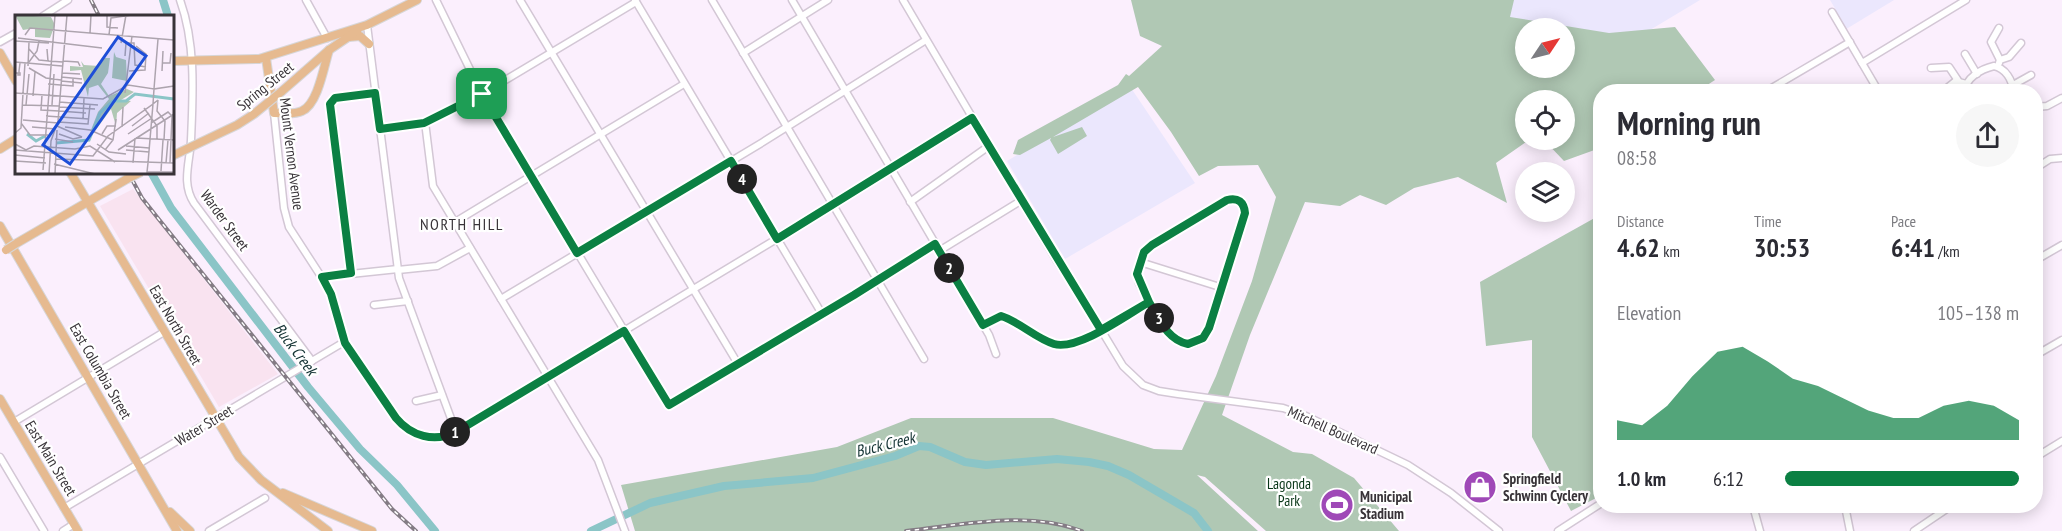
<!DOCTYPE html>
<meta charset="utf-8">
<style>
:root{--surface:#fff;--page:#f7f7f7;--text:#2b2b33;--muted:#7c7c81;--accent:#0b8043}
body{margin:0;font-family:"PT Sans Narrow",sans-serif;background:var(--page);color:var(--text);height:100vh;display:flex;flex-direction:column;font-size:22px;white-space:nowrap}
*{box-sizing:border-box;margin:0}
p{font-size:20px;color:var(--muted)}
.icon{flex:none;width:33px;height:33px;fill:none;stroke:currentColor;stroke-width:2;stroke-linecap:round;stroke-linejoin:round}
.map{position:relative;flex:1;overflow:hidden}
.drawer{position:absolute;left:1593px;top:84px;width:450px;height:429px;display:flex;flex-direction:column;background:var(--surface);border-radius:24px;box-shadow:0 3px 15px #0003}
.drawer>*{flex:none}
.needle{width:39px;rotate:55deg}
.fabs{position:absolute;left:1515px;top:18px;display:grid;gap:12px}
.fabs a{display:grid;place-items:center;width:60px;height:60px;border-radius:50%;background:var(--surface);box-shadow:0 3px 15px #0003;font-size:30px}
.pin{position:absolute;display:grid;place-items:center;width:51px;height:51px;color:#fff;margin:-26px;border-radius:12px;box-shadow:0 3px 9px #0006}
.km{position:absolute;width:30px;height:30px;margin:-15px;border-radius:50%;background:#222;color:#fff;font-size:16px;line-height:30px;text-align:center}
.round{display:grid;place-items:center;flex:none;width:63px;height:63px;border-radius:32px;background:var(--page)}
.head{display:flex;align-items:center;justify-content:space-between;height:102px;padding:0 24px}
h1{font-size:33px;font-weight:700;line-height:45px}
.metrics{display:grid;grid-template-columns:repeat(3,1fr);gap:9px;height:102px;padding:6px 24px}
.metrics div{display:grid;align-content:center}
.metrics b{font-size:26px;font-weight:700}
.metrics small{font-size:16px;font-weight:400}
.metrics p{font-size:16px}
.chart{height:168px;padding:12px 24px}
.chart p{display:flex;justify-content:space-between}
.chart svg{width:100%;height:108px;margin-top:6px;fill:var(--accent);opacity:.7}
ul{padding:0 24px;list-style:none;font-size:20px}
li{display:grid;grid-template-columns:96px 72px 1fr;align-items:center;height:45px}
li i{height:15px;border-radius:8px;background:var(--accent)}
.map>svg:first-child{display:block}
</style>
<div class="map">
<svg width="2062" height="531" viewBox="0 0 2062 531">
<rect width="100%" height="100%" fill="#fbeffd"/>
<polygon fill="#f9e3f0" points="133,189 278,374 219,407 100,206"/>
<g fill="#ebe7fd">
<polygon points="1492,0 1700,0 1545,93 1564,68 1564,28 1526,28 1525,58"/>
<polygon points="1830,0 1894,0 1843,31 1832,12 1836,10"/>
<polygon points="1131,88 1195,183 1065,259 1007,161"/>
</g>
<g fill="#b0c8b4" fill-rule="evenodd">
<path d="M1131,0H1514L1510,17L1609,33L1675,27L1715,80L1698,91L1600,92V148L1564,161L1544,140H1564V100H1526V140H1529L1496,163L1507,203L1458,177L1414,188L1386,205L1360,195L1340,206L1305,202L1250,335L1222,415L1293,452L1312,454L1354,478L1399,531H1266L1205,477L1197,475L1258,531H635L621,485L837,447L911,418H1053L1154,449L1182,450L1216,376L1252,281L1276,197L1258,165L1218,166L1199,176L1171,132L1138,87L1053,137L1082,127L1087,136L1058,154L1050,140L1051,138L1020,155L1013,154L1018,140L1118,85L1126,74L1129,76L1162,46L1140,36ZM1526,28H1564V68H1526Z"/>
<polygon points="1600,215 1600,496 1571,511 1532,437 1532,340 1486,346 1480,282"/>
</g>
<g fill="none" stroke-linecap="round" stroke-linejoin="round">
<g stroke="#8bc5c7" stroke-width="8">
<polyline points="163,0 168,16"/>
<polyline points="151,172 171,208 308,387 360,449 397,485 435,531"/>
<polyline points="591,531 650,503 724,486 813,478 895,456 919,446 930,447 965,462 986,465 1057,459 1089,462 1108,466 1129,475 1194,513 1208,531"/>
</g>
<defs>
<g id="minor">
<path d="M180,0C196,44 193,94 191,140C190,162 181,183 194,203L312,361"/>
<polyline points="306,0 327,38"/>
<polyline points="436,0 482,94 669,405 854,295 935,244"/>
<polyline points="520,0 738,364"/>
<polyline points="635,0 822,314"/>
<polyline points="712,0 924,359"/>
<polyline points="792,0 989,335 996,354"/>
<polyline points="903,0 1057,261 1077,290 1123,366 1143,385 1159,391 1178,394 1283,408 1306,416 1408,465 1451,493 1499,531"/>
<polyline points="1832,12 1879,92"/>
<polyline points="43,16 68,0"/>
<polyline points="367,25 399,278 456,432"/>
<polyline points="1999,28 1991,42 2000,60"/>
<polyline points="0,42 16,33"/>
<polyline points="743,53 828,0"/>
<polyline points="1965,54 1977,74"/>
<polyline points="1862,63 1966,0"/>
<polyline points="1999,63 2000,60 2009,57 2021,43"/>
<polyline points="1931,68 1949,67 1959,82 1966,84"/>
<polyline points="2013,85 2031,75"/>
<polyline points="1765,92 1850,42"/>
<polyline points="1942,92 1957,80"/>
<path d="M1965,92C1965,78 1981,69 1994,66C2005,68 2013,80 2013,92"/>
<polyline points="2036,107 2047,106 2062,98"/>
<path d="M274,113L284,208L289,227L326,284L335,308L345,343L400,424C416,437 436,441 456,432L833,205L972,118"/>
<polyline points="425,122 433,186 598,460 625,531"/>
<polyline points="380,129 424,123 482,94 636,2"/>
<polyline points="2036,168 2050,159 2062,158"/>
<path d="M1236,199L1242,202L1245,213L1209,328C1182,375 1151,305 1139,283L1138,269L1142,257L1148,248L1227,200Z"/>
<polyline points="910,202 989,146"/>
<polyline points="455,222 684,84"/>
<polyline points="939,251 1022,200"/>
<polyline points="2036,260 2062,245"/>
<polyline points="1140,262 1223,288"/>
<polyline points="398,270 437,266 470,248"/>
<polyline points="351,274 330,104 335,98 375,93"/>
<polyline points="322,277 398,269"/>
<polyline points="501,299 763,142 926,40"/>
<polyline points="374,305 408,301"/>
<path d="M983,325L1001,316C1037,328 1049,358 1090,337L1149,302"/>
<polyline points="2036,355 2062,340"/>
<polyline points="416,401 442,395"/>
<polyline points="14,422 164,332"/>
<polyline points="0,457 44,531"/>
<polyline points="2036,457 2062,441"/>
<polyline points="1753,506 1760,531"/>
<polyline points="1845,506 1850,531"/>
<polyline points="64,508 344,342"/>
<polyline points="63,531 74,524"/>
<polyline points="209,531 265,498"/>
<polyline points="1558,531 1600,504"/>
<polyline points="1914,531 1951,506"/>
</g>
<g id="major">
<polyline points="349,37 360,36 369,44"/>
<polyline points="0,53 16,81"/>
<path d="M266,58L274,113C283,113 294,115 302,111C318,104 324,66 329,50"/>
<polyline points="172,61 259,59 367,25 417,0"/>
<polyline points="281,92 329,50 357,31"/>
<polyline points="0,149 16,139"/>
<polyline points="70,172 239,457 261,480 328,531"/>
<polyline points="0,226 177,531"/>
<polyline points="17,243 127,179"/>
<polyline points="0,399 78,531"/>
<polyline points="283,493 372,531"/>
<polyline points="170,512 190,531"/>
</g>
</defs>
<use href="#minor" stroke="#d3c7d5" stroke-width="9"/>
<use href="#major" stroke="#d7d6d7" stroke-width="10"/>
<use href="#minor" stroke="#fff" stroke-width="6"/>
<use href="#major" stroke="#e6ba90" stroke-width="8"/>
<defs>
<g id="rail">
<polyline points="91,0 99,16"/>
<polyline points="128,172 142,198 157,217 392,509 416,531"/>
<path d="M906,531C962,525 1027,510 1082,531"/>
</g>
</defs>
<use href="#rail" stroke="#847c85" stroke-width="4"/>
<use href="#rail" stroke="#fff" stroke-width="1.5" stroke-dasharray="4.5" stroke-linecap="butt"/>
<defs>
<g id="major-bridge">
<polyline points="172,156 237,125 254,114 281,92"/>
<polyline points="127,179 141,172"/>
<polyline points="6,250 17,243"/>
</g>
</defs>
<use href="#major-bridge" stroke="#d7d6d7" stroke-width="10" stroke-linecap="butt"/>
<use href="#major-bridge" stroke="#e6ba90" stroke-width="8"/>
</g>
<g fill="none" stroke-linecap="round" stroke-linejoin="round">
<defs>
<path id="route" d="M482,94L424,123L380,129L375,93L335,98L330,104L351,273L322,277L331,294L345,343L396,418C411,436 434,443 456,432L624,331L669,405L854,295L935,244L983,325L1001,316C1020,322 1035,338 1054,344C1078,351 1128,314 1149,302L1137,274L1144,252L1152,245L1227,200C1238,197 1244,202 1245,213L1209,328L1203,338L1188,344C1167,340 1159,318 1149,302L1101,330L972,118L777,239L731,161L577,253L482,94"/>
</defs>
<use href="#route" stroke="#fff" stroke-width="12"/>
<use href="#route" stroke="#0b8043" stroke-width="8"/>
</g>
<defs>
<symbol id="shop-disc" viewBox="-11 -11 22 22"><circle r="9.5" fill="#9f49b7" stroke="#fff"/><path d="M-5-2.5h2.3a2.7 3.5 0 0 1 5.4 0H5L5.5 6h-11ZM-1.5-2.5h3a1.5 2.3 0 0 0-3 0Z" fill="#fff"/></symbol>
<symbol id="stadium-disc" viewBox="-11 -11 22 22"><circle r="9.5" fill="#9f49b7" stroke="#fff"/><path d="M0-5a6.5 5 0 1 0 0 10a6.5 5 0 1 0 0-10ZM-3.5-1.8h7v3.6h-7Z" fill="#fff"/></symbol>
</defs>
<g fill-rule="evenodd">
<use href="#shop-disc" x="1461" y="468" width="38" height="38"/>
<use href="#stadium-disc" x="1318" y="486" width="38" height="38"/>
</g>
<g text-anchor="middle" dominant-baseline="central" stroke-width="4.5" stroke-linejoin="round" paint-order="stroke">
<g font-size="15" fill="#383338" stroke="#fff">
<text transform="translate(265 86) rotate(-39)">Spring Street</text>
<text transform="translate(292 154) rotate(83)">Mount Vernon Avenue</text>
<text transform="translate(225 220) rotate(54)">Warder Street</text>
<text transform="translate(176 325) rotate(60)">East North Street</text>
<text transform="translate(101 371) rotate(60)">East Columbia Street</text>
<text transform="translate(204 425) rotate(-31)">Water Street</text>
<text transform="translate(1333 430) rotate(24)">Mitchell Boulevard</text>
<text transform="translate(51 458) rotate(59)">East Main Street</text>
</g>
<g font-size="15" font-weight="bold" fill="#383338" stroke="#fff" text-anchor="start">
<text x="1503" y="478">Springfield<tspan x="1503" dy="17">Schwinn Cyclery</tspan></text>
<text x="1360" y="496">Municipal<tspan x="1360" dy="17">Stadium</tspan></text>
</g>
<g font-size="15" fill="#093618" stroke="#fff">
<text x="1289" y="483">Lagonda<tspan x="1289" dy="17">Park</tspan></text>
</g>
<g font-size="16" letter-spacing="1.5" fill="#383338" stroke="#fff">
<text x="462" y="224">NORTH HILL</text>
</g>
<g font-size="16" font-style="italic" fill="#133233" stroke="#fff">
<text transform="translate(296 349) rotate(53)">Buck Creek</text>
<text transform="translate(885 444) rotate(-14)">Buck Creek</text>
</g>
</g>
<g transform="translate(15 15)">
<rect width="159" height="159" fill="#fbeffd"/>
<path d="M0,0L36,2L40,10L35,23L20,22V13L8,15ZM99,37L101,42L111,45L112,66L97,63ZM90,43H95L93,58L86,69L94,81L112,74L119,77L106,85L116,86L102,98L101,111L96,94L80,116L76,115L83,97L94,84L83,70L74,73L73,82L66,55L55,56V51L68,52L66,46L69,50L84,51Z" fill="#b0c8b4"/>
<path fill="none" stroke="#8bc5c7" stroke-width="3" d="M12,119L21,126L30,121M41,128L74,125L85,98L98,86H111L120,79L159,84"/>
<path fill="none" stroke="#ada4ae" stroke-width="1.5" d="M92,0V12L103,13M75,18L76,0M10,20L15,13L159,25M94,20L96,3L117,0M3,23L87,33M0,26L34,28M106,28L111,0M14,34L24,45L34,46M32,34L33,46L48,47M110,41L111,28H119L120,50L131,52M48,46L63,47L65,51M0,47L47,51M14,47L22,36L24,26M147,48H155L156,38M13,51L14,27M14,53L31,63L46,65M114,56L130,55L131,39L121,31M147,56L148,36M1,58H5V60H3V58H4V56L5,48M47,58L65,59M46,62L67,64M46,66L67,68M33,69L58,71V63M0,78L45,81M8,78L10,48M110,78L117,21M27,80L26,95L44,96M18,81L20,57M45,81L88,84L113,70L139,74L143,24M143,85L142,96L150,106L149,125M44,87L83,90M7,90L44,91M11,90L14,59M37,90L39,59M44,92L80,94M129,93L142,111V124M44,96L71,98M31,101L74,104M68,104L69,83M8,105L43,108M43,107L73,109L75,90M6,108L15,120H33M136,108L153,97L157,101L155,148M42,111L67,122M117,111L134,98M17,112L41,114M50,112L75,115L98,125M107,112L108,92M0,118L6,113L8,78M44,119L58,124L67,122M87,119L92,111H101M113,119L137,103M121,123L159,125M40,124L58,127M0,129L11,135L19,131L60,134L75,131L100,147M82,129L94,137L111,139M111,131L134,133M0,135L78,141L93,121L138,89L139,74L159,71M90,135L98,125L101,104M103,135L159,99M111,135L134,137M0,140L30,143M41,144L159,148M0,146L31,148M118,148L120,123M133,148L138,89L143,85M133,148L132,157H159M151,148L153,125M39,149L80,159M28,155L40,0M146,156L148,125M34,159L36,126L43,106L52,0M40,159L42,115M93,159H132"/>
<path fill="#1d4ed8" fill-opacity="0.15" stroke="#1d4ed8" stroke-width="3" d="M103,22L131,41L55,149L28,130Z"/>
<rect width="159" height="159" fill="none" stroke="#383338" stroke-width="3"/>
</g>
</svg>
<div class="fabs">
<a><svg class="needle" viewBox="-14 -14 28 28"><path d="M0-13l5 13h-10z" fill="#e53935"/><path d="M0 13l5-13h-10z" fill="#7c7c81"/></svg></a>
<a><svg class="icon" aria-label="locate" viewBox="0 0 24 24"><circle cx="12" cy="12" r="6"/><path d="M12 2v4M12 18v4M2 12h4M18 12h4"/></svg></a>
<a><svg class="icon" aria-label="layers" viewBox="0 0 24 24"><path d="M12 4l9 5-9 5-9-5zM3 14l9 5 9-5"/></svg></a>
</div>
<div class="pin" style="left:482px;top:94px;background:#1e9e55"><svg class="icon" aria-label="arrive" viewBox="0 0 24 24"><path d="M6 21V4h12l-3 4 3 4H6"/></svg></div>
<b class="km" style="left:455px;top:432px">1</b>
<b class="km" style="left:949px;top:268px">2</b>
<b class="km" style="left:1159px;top:318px">3</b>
<b class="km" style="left:742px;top:179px">4</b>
<section class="drawer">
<div class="head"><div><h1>Morning run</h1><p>08:58</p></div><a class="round"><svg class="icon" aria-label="share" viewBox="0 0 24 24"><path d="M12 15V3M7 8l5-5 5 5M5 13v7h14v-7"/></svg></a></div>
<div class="metrics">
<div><p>Distance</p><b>4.62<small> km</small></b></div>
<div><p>Time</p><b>30:53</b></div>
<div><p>Pace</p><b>6:41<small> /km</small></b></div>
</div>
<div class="chart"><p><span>Elevation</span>105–138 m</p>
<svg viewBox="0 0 160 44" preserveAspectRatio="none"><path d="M0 44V36L10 38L20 30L30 18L40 8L50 6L60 12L70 19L80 22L90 27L100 32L110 35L120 35L130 30L140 28L150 30L160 36V44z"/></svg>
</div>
<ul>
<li><b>1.0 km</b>6:12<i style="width:100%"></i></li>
</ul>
</section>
</div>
